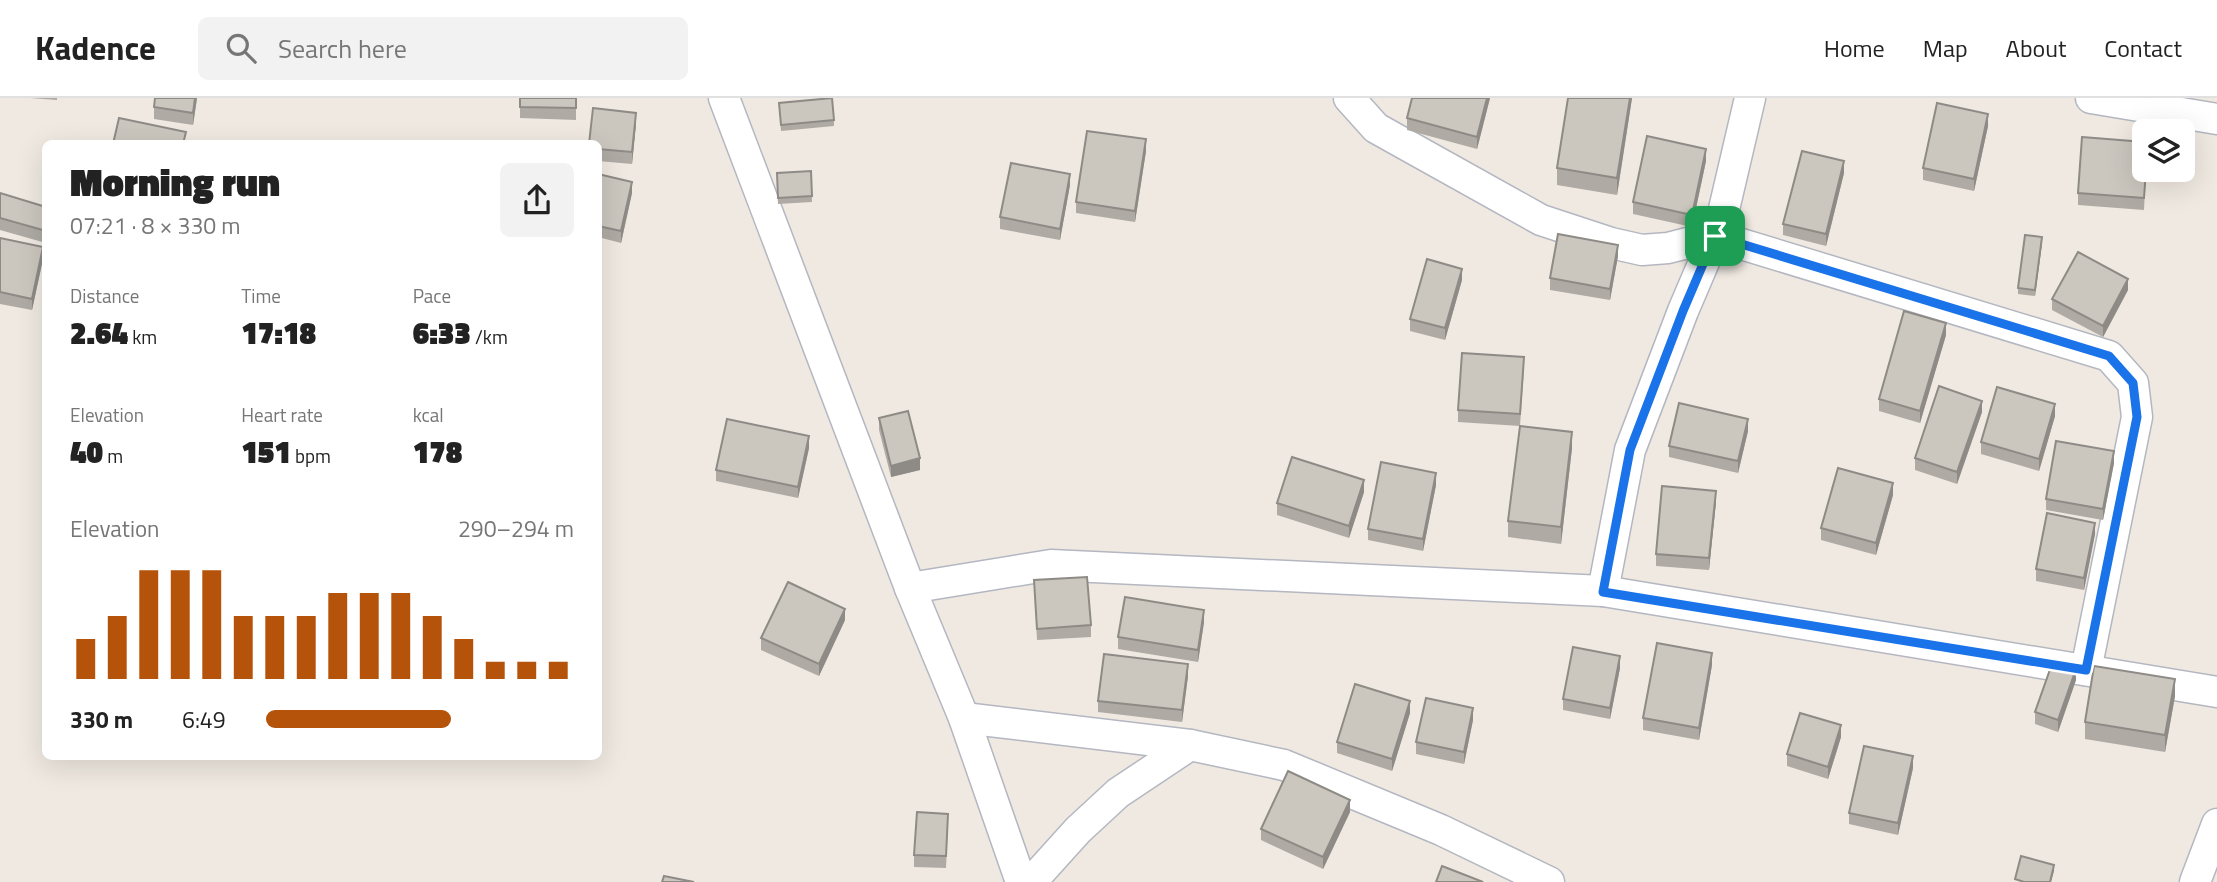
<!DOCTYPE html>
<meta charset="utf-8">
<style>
:root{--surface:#fff;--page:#f2f2f2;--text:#222;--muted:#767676;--line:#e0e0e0;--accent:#b45309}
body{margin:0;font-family:"Titillium Web",sans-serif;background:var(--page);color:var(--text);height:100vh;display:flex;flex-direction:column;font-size:26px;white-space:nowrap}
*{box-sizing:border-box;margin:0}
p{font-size:23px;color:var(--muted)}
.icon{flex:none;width:38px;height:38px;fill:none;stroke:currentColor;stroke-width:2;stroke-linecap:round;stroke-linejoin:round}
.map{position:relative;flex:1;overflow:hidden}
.sheet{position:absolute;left:42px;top:42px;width:560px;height:620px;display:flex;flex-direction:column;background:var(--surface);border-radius:10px;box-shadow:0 7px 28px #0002}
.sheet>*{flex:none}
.fabs{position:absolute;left:2132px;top:21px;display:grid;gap:14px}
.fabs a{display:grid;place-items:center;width:63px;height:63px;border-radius:10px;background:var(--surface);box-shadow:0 7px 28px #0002;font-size:35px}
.pin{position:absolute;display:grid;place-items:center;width:60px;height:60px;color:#fff;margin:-30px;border-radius:14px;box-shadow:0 4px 10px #0006}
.round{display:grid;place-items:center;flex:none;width:74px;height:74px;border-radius:10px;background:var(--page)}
.overview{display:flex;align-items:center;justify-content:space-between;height:119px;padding:0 28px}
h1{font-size:38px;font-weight:800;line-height:52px}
.figures{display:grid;grid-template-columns:repeat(3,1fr);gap:10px;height:119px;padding:7px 28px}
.figures div{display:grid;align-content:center}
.figures b{font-size:30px;font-weight:800}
.figures small{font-size:19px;font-weight:400}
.figures p{font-size:19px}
.chart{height:196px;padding:14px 28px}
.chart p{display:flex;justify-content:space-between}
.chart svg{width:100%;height:126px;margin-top:7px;stroke:var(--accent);stroke-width:6}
ul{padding:0 28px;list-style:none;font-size:23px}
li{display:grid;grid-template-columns:112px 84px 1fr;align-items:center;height:52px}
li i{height:18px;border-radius:9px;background:var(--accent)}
header{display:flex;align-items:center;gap:42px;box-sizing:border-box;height:98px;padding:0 35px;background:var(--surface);border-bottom:2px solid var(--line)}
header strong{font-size:33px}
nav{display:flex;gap:38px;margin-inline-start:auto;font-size:24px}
.search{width:490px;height:63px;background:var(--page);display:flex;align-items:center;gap:18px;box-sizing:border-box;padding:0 24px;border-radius:10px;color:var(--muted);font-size:26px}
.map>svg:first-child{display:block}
</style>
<header>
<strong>Kadence</strong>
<div class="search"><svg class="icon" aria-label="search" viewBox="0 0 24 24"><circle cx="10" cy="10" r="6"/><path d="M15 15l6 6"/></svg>Search here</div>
<nav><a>Home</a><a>Map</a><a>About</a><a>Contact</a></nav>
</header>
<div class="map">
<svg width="2217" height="784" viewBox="0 0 2217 784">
<rect width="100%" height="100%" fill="#efe9e1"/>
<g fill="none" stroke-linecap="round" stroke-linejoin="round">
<defs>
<g id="minor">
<polyline points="724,0 910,490 964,620 1021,784"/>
<polyline points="1349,0 1376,30 1541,122 1611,145 1642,152 1668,150 1715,138 2109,258 2133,285 2137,319 2086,572"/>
<polyline points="2091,0 2217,21"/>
<polyline points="910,490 1051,467 1603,493 2217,594"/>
<polyline points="1603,493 1630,352 1683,213 1721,124 1750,0"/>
<polyline points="964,620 1190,647 1284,667 1441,732 1549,784"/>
<polyline points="1031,784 1078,732 1118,695 1190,647"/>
<polyline points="2195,784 2217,726"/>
</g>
</defs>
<use href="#minor" stroke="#b4b7c1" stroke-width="33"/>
<use href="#minor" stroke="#fff" stroke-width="30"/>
</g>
<g fill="#afaba4">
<polygon points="30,0 57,0 57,2"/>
<polygon points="197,0 193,27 154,21 154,9"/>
<polygon points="520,0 576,0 576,22 520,20"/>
<polygon points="1412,0 1490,0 1477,51 1407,32 1407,20"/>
<polygon points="1632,0 1617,97 1557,87 1557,70"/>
<polygon points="779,5 834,22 834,28 781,33"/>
<polygon points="636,26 632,66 598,63 598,46"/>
<polygon points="1988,28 1974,93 1923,82 1923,70"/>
<polygon points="1146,53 1135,124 1076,115 1076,104"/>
<polygon points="1706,63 1692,129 1633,116 1633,104"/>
<polygon points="2144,72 2146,72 2144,112 2078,107 2078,95"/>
<polygon points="811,73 812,104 778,106 777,75"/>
<polygon points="1844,75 1826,148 1783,137 1783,126"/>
<polygon points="598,76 632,95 621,145 598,139"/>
<polygon points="1070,87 1060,142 1000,131 1000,119"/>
<polygon points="0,95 46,109 46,145 0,132"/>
<polygon points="0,140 43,161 32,212 0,206"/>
<polygon points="2042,145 2035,198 2018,196 2018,190"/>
<polygon points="1618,158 1610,202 1550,192 1550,180"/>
<polygon points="1462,182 1445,242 1410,233 1410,221"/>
<polygon points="2128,192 2103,239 2052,212 2052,201"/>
<polygon points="1946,237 1920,325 1879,313 1879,301"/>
<polygon points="1524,271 1520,328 1458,324 1458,312"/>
<polygon points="1982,314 1957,386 1915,372 1915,360"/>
<polygon points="2055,318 2039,373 1981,356 1981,344"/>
<polygon points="879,320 920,372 891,379 879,332"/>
<polygon points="1748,333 1738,375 1669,359 1669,348"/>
<polygon points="809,350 798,400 716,383 716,372"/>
<polygon points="1572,350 1561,446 1508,439 1508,423"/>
<polygon points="2114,365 2103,422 2046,412 2046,401"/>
<polygon points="1436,387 1423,453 1368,442 1368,431"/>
<polygon points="1364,394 1349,440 1277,417 1277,405"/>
<polygon points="1893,397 1876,457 1821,442 1821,430"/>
<polygon points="1716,404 1709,472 1656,468 1656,456"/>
<polygon points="2095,436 2084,492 2036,483 2036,471"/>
<polygon points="1034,482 1091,527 1091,539 1037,542"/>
<polygon points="845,522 819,578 761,552 761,540"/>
<polygon points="1204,524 1198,564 1118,551 1118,539"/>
<polygon points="1712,567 1699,642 1643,632 1643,620"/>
<polygon points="1620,570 1610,621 1563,612 1563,601"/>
<polygon points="1188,578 1182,624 1098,614 1098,603"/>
<polygon points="2076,582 2058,634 2035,626 2035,614"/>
<polygon points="2175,598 2165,654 2085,641 2085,624"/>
<polygon points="1410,615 1392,673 1337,655 1337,644"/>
<polygon points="1473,622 1464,666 1416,656 1416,644"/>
<polygon points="1841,639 1828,681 1787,668 1787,656"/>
<polygon points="1913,670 1898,737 1849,726 1849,715"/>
<polygon points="1350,714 1323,771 1261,742 1261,731"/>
<polygon points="948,727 946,770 914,769 914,757"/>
</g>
<g fill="#8e8b86">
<polygon points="195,0 197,0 193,27 193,15"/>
<polygon points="1487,0 1490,0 1477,51 1477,39"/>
<polygon points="1630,0 1632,0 1617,97 1617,80"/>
<polygon points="636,15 636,26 632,66 632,54"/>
<polygon points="1988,16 1988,28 1974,93 1974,81"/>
<polygon points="1146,41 1146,53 1135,124 1135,113"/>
<polygon points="1706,51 1706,63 1692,129 1692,117"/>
<polygon points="1844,63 1844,75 1826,148 1826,136"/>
<polygon points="1070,76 1070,87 1060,142 1060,131"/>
<polygon points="632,84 632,95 621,145 621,133"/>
<polygon points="2042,139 2042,145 2035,198 2035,192"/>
<polygon points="1618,147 1618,158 1610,202 1610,191"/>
<polygon points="43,149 43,161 32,212 32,201"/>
<polygon points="1462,171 1462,182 1445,242 1445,230"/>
<polygon points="2128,181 2128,192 2103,239 2103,228"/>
<polygon points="1946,225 1946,237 1920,325 1920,313"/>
<polygon points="1982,303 1982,314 1957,386 1957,374"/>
<polygon points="2055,306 2055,318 2039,373 2039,361"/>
<polygon points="1748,321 1748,333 1738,375 1738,363"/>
<polygon points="1572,334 1572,350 1561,446 1561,429"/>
<polygon points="809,338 809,350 798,400 798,389"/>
<polygon points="2114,353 2114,365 2103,422 2103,411"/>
<polygon points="920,360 920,372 891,379 891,368"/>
<polygon points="1436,375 1436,387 1423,453 1423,441"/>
<polygon points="1364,382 1364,394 1349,440 1349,428"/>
<polygon points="1893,385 1893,397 1876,457 1876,445"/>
<polygon points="1716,393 1716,404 1709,472 1709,460"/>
<polygon points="2095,425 2095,436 2084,492 2084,480"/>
<polygon points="845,511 845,522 819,578 819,566"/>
<polygon points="1204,512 1204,524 1198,564 1198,552"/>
<polygon points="1712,555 1712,567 1699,642 1699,630"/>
<polygon points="1620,558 1620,570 1610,621 1610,610"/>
<polygon points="1188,566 1188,578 1182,624 1182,612"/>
<polygon points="2076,571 2076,582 2058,634 2058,622"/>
<polygon points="2175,581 2175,598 2165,654 2165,637"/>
<polygon points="1410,603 1410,615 1392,673 1392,661"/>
<polygon points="1473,610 1473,622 1464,666 1464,654"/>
<polygon points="1841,627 1841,639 1828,681 1828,669"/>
<polygon points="1913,658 1913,670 1898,737 1898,725"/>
<polygon points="1350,702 1350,714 1323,771 1323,759"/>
<polygon points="2054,767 2054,773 2051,784 2050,784"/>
</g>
<g fill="#cbc7bf" stroke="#8e8b86" stroke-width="2">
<polygon points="155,0 195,0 193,15 154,9"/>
<polygon points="520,0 576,0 576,10 520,9"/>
<polygon points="832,0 834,22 781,27 779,5"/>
<polygon points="1412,0 1487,0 1477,39 1407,20"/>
<polygon points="1568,0 1630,0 1617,80 1557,70"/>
<polygon points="1937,5 1988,16 1974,81 1923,70"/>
<polygon points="593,10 636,15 632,54 598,51 598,46 589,46"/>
<polygon points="119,20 186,34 183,46 113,46"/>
<polygon points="1087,33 1146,41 1135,113 1076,104"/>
<polygon points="1647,38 1706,51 1692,117 1633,104"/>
<polygon points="2082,39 2144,44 2144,72 2146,72 2144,100 2078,95"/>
<polygon points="1802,53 1844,63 1826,136 1783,126"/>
<polygon points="1011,65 1070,76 1060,131 1000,119"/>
<polygon points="811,73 812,98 778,100 777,75"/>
<polygon points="598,76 632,84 621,133 598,128"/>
<polygon points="0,95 46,109 46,133 0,120"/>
<polygon points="1558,136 1618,147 1610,191 1550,180"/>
<polygon points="2025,137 2042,139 2035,192 2018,190"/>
<polygon points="0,140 43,149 32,201 0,194"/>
<polygon points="2078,154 2128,181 2103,228 2052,201"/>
<polygon points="1427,161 1462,171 1445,230 1410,221"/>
<polygon points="1904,213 1946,225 1920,313 1879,301"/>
<polygon points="1462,255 1524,259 1520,316 1458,312"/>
<polygon points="1939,288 1982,303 1957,374 1915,360"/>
<polygon points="1997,289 2055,306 2039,361 1981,344"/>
<polygon points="1679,305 1748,321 1738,363 1669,348"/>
<polygon points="908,313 920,360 891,368 879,320"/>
<polygon points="727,321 809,338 798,389 716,372"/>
<polygon points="1520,328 1572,334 1561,429 1508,423"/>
<polygon points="2056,343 2114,353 2103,411 2046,401"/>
<polygon points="1292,359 1364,382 1349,428 1277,405"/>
<polygon points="1381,364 1436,375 1423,441 1368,431"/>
<polygon points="1838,370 1893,385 1876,445 1821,430"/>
<polygon points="1662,388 1716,393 1709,460 1656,456"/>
<polygon points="2047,415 2095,425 2084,480 2036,471"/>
<polygon points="1087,479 1091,527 1037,531 1034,482"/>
<polygon points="788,484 845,511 819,566 761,540"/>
<polygon points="1125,499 1204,512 1198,552 1118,539"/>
<polygon points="1657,545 1712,555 1699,630 1643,620"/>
<polygon points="1573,549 1620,558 1610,610 1563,601"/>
<polygon points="1104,556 1188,566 1182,612 1098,603"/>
<polygon points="2053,563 2076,571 2058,622 2035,614"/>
<polygon points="2094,568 2175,581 2165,637 2085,624"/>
<polygon points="1355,586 1410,603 1392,661 1337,644"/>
<polygon points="1426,600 1473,610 1464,654 1416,644"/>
<polygon points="1800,615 1841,627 1828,669 1787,656"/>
<polygon points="1864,648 1913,658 1898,725 1849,715"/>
<polygon points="1288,673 1350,702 1323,759 1261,731"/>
<polygon points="917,714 948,716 946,758 914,757"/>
<polygon points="2021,758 2054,767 2050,784 2024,784 2015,781"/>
<polygon points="1442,768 1483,784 1436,784"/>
<polygon points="664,778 694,784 662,784"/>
</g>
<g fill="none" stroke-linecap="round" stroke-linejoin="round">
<defs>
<polygon id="route" points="1715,138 2109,258 2133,285 2137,319 2086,572 1603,494 1630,352 1683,213"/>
</defs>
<use href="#route" stroke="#fff" stroke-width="14"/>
<use href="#route" stroke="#1a73e8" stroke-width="9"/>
</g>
</svg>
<div class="fabs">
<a><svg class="icon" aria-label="layers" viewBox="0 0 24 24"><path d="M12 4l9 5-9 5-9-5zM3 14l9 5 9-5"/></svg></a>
</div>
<div class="pin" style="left:1715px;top:138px;background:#1e9e55"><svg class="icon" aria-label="arrive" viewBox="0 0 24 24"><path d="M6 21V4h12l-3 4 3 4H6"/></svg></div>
<section class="sheet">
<div class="overview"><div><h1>Morning run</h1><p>07:21 · 8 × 330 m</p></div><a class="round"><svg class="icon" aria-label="share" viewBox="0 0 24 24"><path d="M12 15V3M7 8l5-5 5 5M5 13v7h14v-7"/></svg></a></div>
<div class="figures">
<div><p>Distance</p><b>2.64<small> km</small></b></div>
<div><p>Time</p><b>17:18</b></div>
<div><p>Pace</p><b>6:33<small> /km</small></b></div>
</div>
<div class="figures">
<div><p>Elevation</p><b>40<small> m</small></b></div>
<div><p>Heart rate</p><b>151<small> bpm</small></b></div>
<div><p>kcal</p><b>178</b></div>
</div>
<div class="chart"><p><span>Elevation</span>290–294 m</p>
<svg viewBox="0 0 160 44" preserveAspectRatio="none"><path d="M5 44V30M15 44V22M25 44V6M35 44V6M45 44V6M55 44V22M65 44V22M75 44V22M85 44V14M95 44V14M105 44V14M115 44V22M125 44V30M135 44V38M145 44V38M155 44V38"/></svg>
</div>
<ul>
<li><b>330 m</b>6:49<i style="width:60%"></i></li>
</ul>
</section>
</div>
